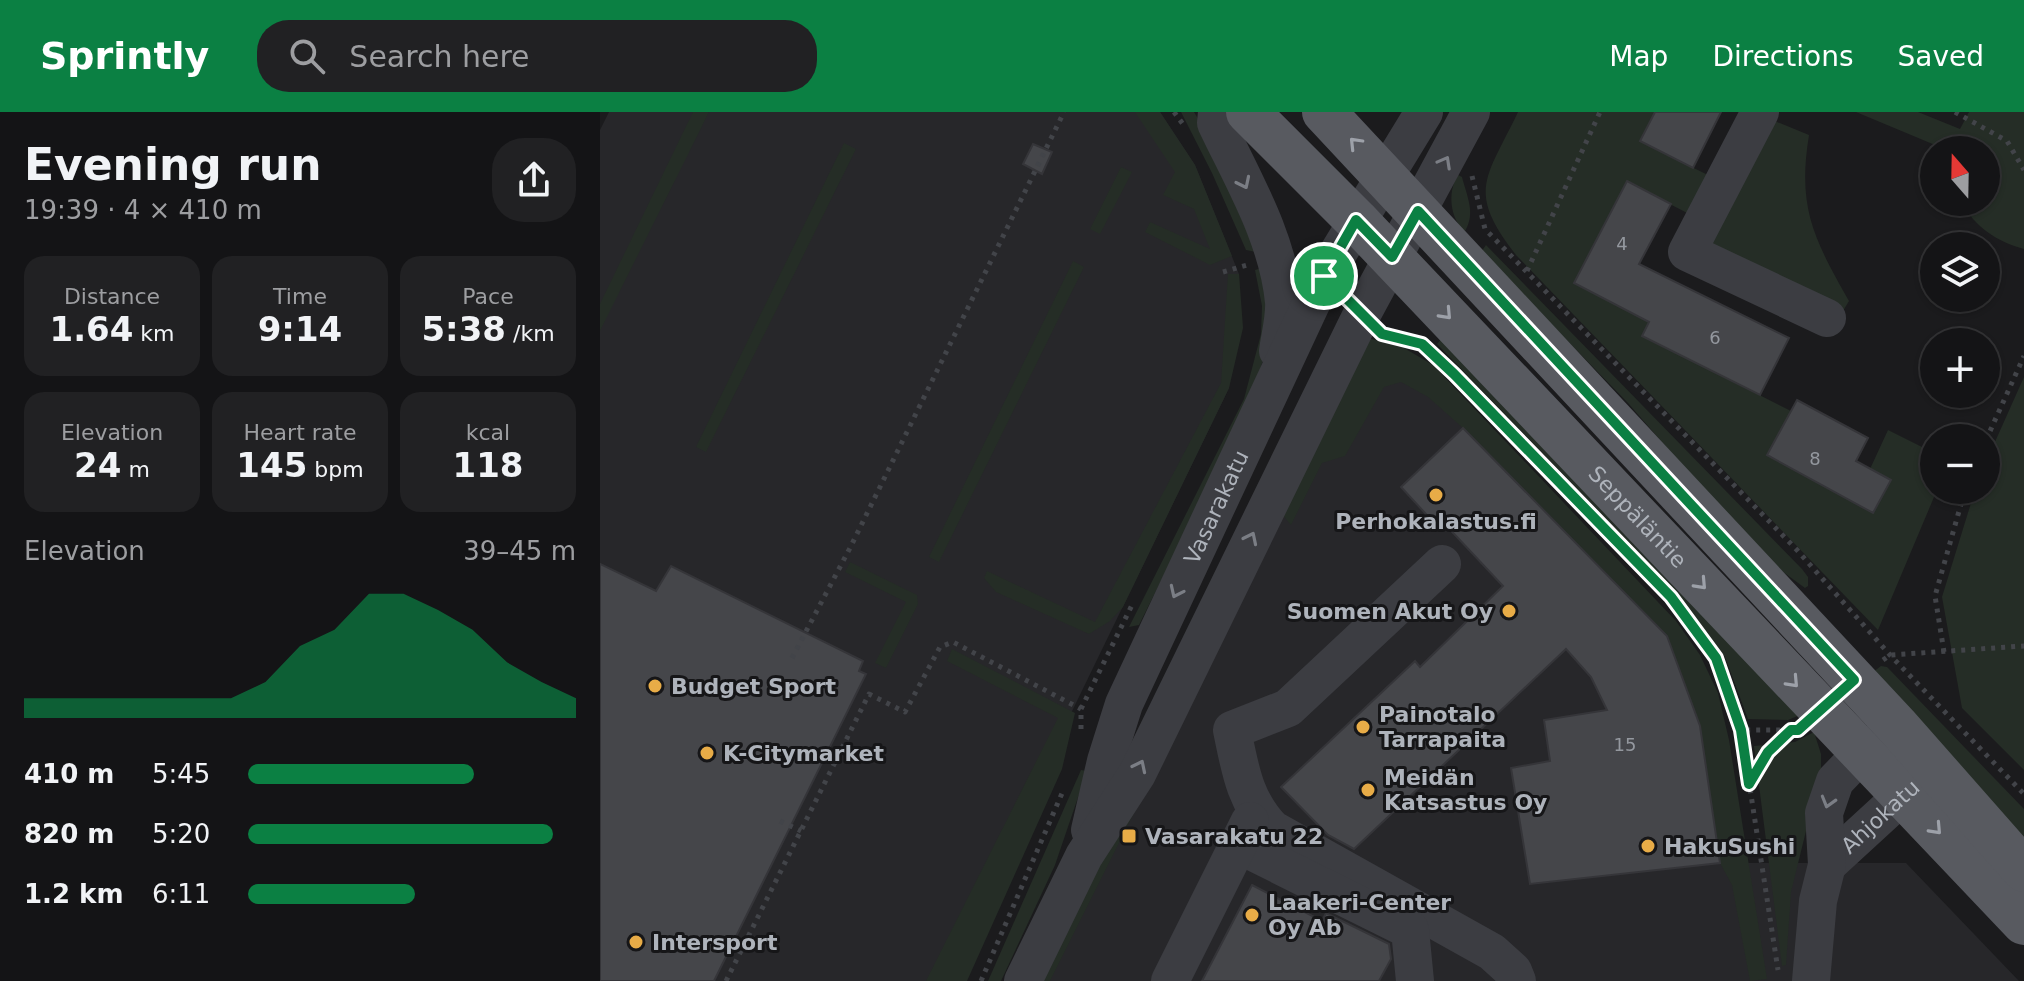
<!DOCTYPE html>
<meta charset="utf-8">
<style>
:root{--surface:#141416;--page:#212123;--text:#f1f3f6;--muted:#9d9ea1;--line:#333335;--accent:#0b8043}
body{margin:0;font-family:"DejaVu Sans",sans-serif;background:var(--page);color:var(--text);height:100vh;display:flex;flex-direction:column;font-size:30px;white-space:nowrap}
*{box-sizing:border-box;margin:0}
p{font-size:26px;color:var(--muted)}
.icon{flex:none;width:44px;height:44px;fill:none;stroke:currentColor;stroke-width:2;stroke-linecap:round;stroke-linejoin:round}
.map{position:relative;flex:1;overflow:hidden}
.side{display:flex;flex-direction:column;background:var(--surface);width:600px}
.side>*{flex:none}
.needle{width:52px;rotate:340deg}
.buttons{position:absolute;left:1320px;top:24px;display:grid;gap:16px}
.buttons a{display:grid;place-items:center;width:80px;height:80px;border-radius:50%;background:var(--surface);box-shadow:0 2px 6px #0004,0 0 0 2px var(--line);font-size:40px}
.pin{position:absolute;display:grid;place-items:center;width:68px;height:68px;color:#fff;margin:-34px;border:4px solid #fff;border-radius:50%;box-shadow:0 2px 8px #0007}
.round{display:grid;place-items:center;flex:none;width:84px;height:84px;border-radius:32px;background:var(--page)}
.overview{display:flex;align-items:center;justify-content:space-between;height:136px;padding:0 24px}
h1{font-size:44px;font-weight:700;line-height:60px}
.stats{display:grid;grid-template-columns:repeat(3,1fr);gap:12px;height:136px;padding:8px 24px}
.stats div{display:grid;align-content:center;border-radius:20px;background:var(--page);text-align:center}
.stats b{font-size:34px;font-weight:700}
.stats small{font-size:22px;font-weight:400}
.stats p{font-size:22px}
.chart{height:224px;padding:16px 24px}
.chart p{display:flex;justify-content:space-between}
.chart svg{width:100%;height:144px;margin-top:8px;fill:var(--accent);opacity:.7}
ul{padding:0 24px;list-style:none;font-size:26px}
li{display:grid;grid-template-columns:128px 96px 1fr;align-items:center;height:60px}
li i{height:20px;border-radius:10px;background:var(--accent)}
header{display:flex;align-items:center;gap:48px;box-sizing:border-box;height:112px;padding:0 40px;background:var(--accent);color:#fff}
header strong{font-size:38px}
nav{display:flex;gap:44px;margin-inline-start:auto;font-size:28px}
.search{width:560px;height:72px;background:var(--page);display:flex;align-items:center;gap:20px;box-sizing:border-box;padding:0 28px;border-radius:32px;color:var(--muted);font-size:30px}
main{display:flex;flex:1;min-height:0}
.map>svg:first-child{display:block}
</style>
<header>
<strong>Sprintly</strong>
<div class="search"><svg class="icon" aria-label="search" viewBox="0 0 24 24"><circle cx="10" cy="10" r="6"/><path d="M15 15l6 6"/></svg>Search here</div>
<nav><a>Map</a><a>Directions</a><a>Saved</a></nav>
</header>
<main>
<section class="side">
<div class="overview"><div><h1>Evening run</h1><p>19:39 · 4 × 410 m</p></div><a class="round"><svg class="icon" aria-label="share" viewBox="0 0 24 24"><path d="M12 15V3M7 8l5-5 5 5M5 13v7h14v-7"/></svg></a></div>
<div class="stats">
<div><p>Distance</p><b>1.64<small> km</small></b></div>
<div><p>Time</p><b>9:14</b></div>
<div><p>Pace</p><b>5:38<small> /km</small></b></div>
</div>
<div class="stats">
<div><p>Elevation</p><b>24<small> m</small></b></div>
<div><p>Heart rate</p><b>145<small> bpm</small></b></div>
<div><p>kcal</p><b>118</b></div>
</div>
<div class="chart"><p><span>Elevation</span>39–45 m</p>
<svg viewBox="0 0 160 44" preserveAspectRatio="none"><path d="M0 44V38L10 38L20 38L30 38L40 38L50 38L60 38L70 33L80 22L90 17L100 6L110 6L120 11L130 17L140 27L150 33L160 38V44z"/></svg>
</div>
<ul>
<li><b>410 m</b>5:45<i style="width:69%"></i></li>
<li><b>820 m</b>5:20<i style="width:93%"></i></li>
<li><b>1.2 km</b>6:11<i style="width:51%"></i></li>
</ul>
</section>
<div class="map">
<svg width="1424" height="869" viewBox="0 0 1424 869">
<rect width="100%" height="100%" fill="#1b1b1d"/>
<g fill="#27272a">
<polygon points="9,0 560,0 595,53 639,162 629,276 341,869 0,869 0,18"/>
<polygon points="743,245 830,268 1067,524 1100,614 1120,751 1306,751 1419,869 440,869"/>
</g>
<g fill="#252d26">
<polygon points="93,0 109,0 0,219 0,192"/>
<polygon points="535,0 560,0 595,53 632,144 610,153 545,120 550,110 610,137 594,97 563,83 575,60"/>
<polygon points="581,0 594,0 597,5 656,140 646,138 612,61"/>
<path d="M918,0H1055L1041,30L1112,65L1093,104L1027,70L974,171L1049,210L1043,224L1191,299L1167,343L1270,357L1288,318L1334,341L1337,378L1278,518L916,143C866,79 886,67 918,0Z"/>
<path d="M1256,0H1318L1360,17L1369,0H1424V137C1398,130 1374,115 1362,90H1386V38H1347Z"/>
<path d="M1165,5L1209,23C1197,96 1214,127 1249,189L1243,199L1100,131Z"/>
<polygon points="244,31 256,37 106,340 96,335"/>
<polygon points="521,55 532,60 500,122 490,117"/>
<path d="M858,63L862,65C867,85 876,101 865,119C850,108 847,79 858,63Z"/>
<polygon points="886,133 1202,457 1208,465 1208,474 1205,476 1161,444 1028,291 881,140"/>
<polygon points="473,149 484,155 339,450 329,445"/>
<polygon points="662,156 669,228 650,291 539,513 529,515 644,287 661,222 662,194 655,158"/>
<polygon points="628,162 639,162 643,216 629,276 523,495 510,509 489,522 396,480 384,466 387,459 495,510 621,271"/>
<polygon points="768,226 804,236 833,253 1076,509 1100,543 1118,581 1129,628 1167,867 1150,869 1132,773 1120,751 1100,614 1067,524 863,316 828,285 801,270 784,275 745,344 722,351 691,413 681,401"/>
<polygon points="842,226 1200,603 1188,608 1148,607 1125,545 1077,480 837,232"/>
<polygon points="1424,265 1424,658 1362,596 1342,485 1375,378 1386,378 1386,350"/>
<polygon points="250,450 317,483 318,492 286,556 275,551 306,490 245,460"/>
<polygon points="352,537 475,601 462,657 367,869 326,869 458,606 347,549"/>
<polygon points="1281,554 1287,555 1424,697 1424,742 1272,561"/>
<polygon points="1214,620 1221,642 1221,658 1191,780 1186,853 1182,854 1154,634 1195,630"/>
<polygon points="481,658 487,659 455,753 401,869 388,869"/>
<polygon points="532,678 543,683 450,869 440,869"/>
</g>
<g fill="#45464a" stroke="#353539" stroke-width="2">
<polygon points="1055,0 1121,0 1093,56 1040,29"/>
<polygon points="433,32 452,40 442,62 423,52"/>
<polygon points="1027,69 1071,92 1039,152 1189,226 1160,283 1042,224 1049,210 974,171"/>
<polygon points="1197,288 1268,326 1256,349 1291,368 1273,401 1167,343"/>
<polygon points="863,316 1067,524 1100,614 1120,751 930,772 911,656 950,649 944,608 1007,598 991,565 966,537 754,737 728,723 681,675 815,549 820,555 903,474 842,409 837,414 801,375"/>
<polygon points="0,452 56,479 71,454 263,549 259,559 266,562 114,869 0,869"/>
<polygon points="652,773 722,809 726,801 789,832 791,847 779,869 602,869"/>
</g>
<g fill="none" stroke-linecap="round" stroke-linejoin="round">
<g stroke="#424449" stroke-width="5" stroke-dasharray="4 6" stroke-linecap="butt">
<polyline points="574,0 585,15"/>
<polyline points="1355,0 1407,29 1424,58"/>
<polyline points="872,64 885,117 1197,438 1290,543 1424,682"/>
<polyline points="927,159 1000,0"/>
<polyline points="623,160 647,153"/>
<polyline points="785,222 825,235"/>
<polyline points="1386,328 1424,244"/>
<polyline points="1099,523 1116,546 1141,618 1195,618"/>
<polyline points="1344,540 1335,484 1365,378"/>
<polyline points="192,546 251,434 464,0"/>
<polyline points="1283,548 1290,543 1424,534"/>
<polyline points="481,617 481,597 533,491"/>
<polyline points="1141,618 1178,858"/>
<polyline points="1150,671 1168,640 1190,619"/>
<polyline points="180,709 201,719"/>
<polyline points="126,869 269,582 305,600 340,535 353,530 481,597"/>
<polyline points="381,869 463,679"/>
</g>
<g stroke="#3c3d42" stroke-width="38">
<path d="M617,0L616,11C643,68 678,126 684,190C685,205 680,224 678,239"/>
<polyline points="1160,0 1087,140 1227,206"/>
<path d="M842,452L688,596L632,618C640,656 644,688 672,717L892,840L913,859L917,869"/>
<path id="s1" d="M490,718L506,649L524,592L724,164L824,0"/>
<polyline points="639,733 810,818 815,869"/>
<path id="s2" d="M1227,753L1325,663"/>
<polyline points="423,869 484,744 537,662 762,202 871,0"/>
<polyline points="570,869 650,709"/>
<polyline points="1211,869 1218,789 1227,753 1224,701 1235,669 1262,641 1287,623"/>
</g>
<g stroke="#585a60" stroke-width="44">
<path id="s3" d="M648,0L756,108L1424,811"/>
<polyline points="724,0 1298,615 1424,758"/>
</g>
</g>
<defs><path id="oneway-chevron" d="M-2-3.5L2.5 0L-2 3.5" fill="none" stroke-width="1.6" stroke-linecap="round" stroke-linejoin="round" transform="scale(2)"/></defs>
<g stroke="#9da1a9">
<use href="#oneway-chevron" transform="translate(755 31) rotate(-134)"/>
<use href="#oneway-chevron" transform="translate(846 202) rotate(47)"/>
<use href="#oneway-chevron" transform="translate(1101 472) rotate(47)"/>
<use href="#oneway-chevron" transform="translate(1193 570) rotate(47)"/>
<use href="#oneway-chevron" transform="translate(1336 717) rotate(47)"/>
</g>
<g stroke="#7b7e85">
<use href="#oneway-chevron" transform="translate(845 50) rotate(-61)"/>
<use href="#oneway-chevron" transform="translate(644 71) rotate(64)"/>
<use href="#oneway-chevron" transform="translate(651 426) rotate(-64)"/>
<use href="#oneway-chevron" transform="translate(576 480) rotate(115)"/>
<use href="#oneway-chevron" transform="translate(540 654) rotate(-64)"/>
<use href="#oneway-chevron" transform="translate(1228 690) rotate(106)"/>
</g>
<g fill="none" stroke-linecap="round" stroke-linejoin="round">
<defs>
<polygon id="route" points="818,99 1254,568 1198,618 1191,618 1168,640 1149,672 1141,618 1116,546 1071,485 854,262 822,232 782,222 724,164 756,108 792,145"/>
</defs>
<use href="#route" stroke="#fff" stroke-width="16"/>
<use href="#route" stroke="#0b8043" stroke-width="10"/>
</g>
<g fill="#e8ac47" stroke="#161618" stroke-width="3">
<circle cx="836" cy="383" r="8"/>
<circle cx="909" cy="499" r="8"/>
<circle cx="55" cy="574" r="8"/>
<circle cx="763" cy="615" r="8"/>
<circle cx="107" cy="641" r="8"/>
<circle cx="768" cy="678" r="8"/>
<rect x="521" y="716" width="16" height="16" rx="4"/>
<circle cx="1048" cy="734" r="8"/>
<circle cx="652" cy="803" r="8"/>
<circle cx="36" cy="830" r="8"/>
</g>
<g text-anchor="middle" dominant-baseline="central" stroke-width="6" stroke-linejoin="round" paint-order="stroke">
<g font-size="18" fill="#94989f">
<text x="1022" y="131">4</text>
<text x="1115" y="225">6</text>
<text x="1215" y="346">8</text>
<text x="1025" y="632">15</text>
</g>
<g font-size="22" fill="#aeb3bb" stroke="#161618">
<text stroke="none"><textPath href="#s1" startOffset="348">Vasarakatu</textPath></text>
<text stroke="none"><textPath href="#s3" startOffset="562">Seppäläntie</textPath></text>
<text stroke="none"><textPath href="#s2" startOffset="72">Ahjokatu</textPath></text>
</g>
<g font-size="22" font-weight="bold" fill="#aeb3bb" stroke="#161618" text-anchor="start">
<text x="836" y="409" text-anchor="middle">Perhokalastus.fi</text>
<text x="893" y="499" text-anchor="end">Suomen Akut Oy</text>
<text x="71" y="574">Budget Sport</text>
<text x="779" y="602">Painotalo<tspan x="779" dy="25">Tarrapaita</tspan></text>
<text x="123" y="641">K-Citymarket</text>
<text x="784" y="665">Meidän<tspan x="784" dy="25">Katsastus Oy</tspan></text>
<text x="545" y="724">Vasarakatu 22</text>
<text x="1064" y="734">HakuSushi</text>
<text x="668" y="790">Laakeri-Center<tspan x="668" dy="25">Oy Ab</tspan></text>
<text x="52" y="830">Intersport</text>
</g>
</g>
</svg>
<div class="buttons">
<a><svg class="needle" viewBox="-14 -14 28 28"><path d="M0-13l5 13h-10z" fill="#e53935"/><path d="M0 13l5-13h-10z" fill="#9d9ea1"/></svg></a>
<a><svg class="icon" aria-label="layers" viewBox="0 0 24 24"><path d="M12 4l9 5-9 5-9-5zM3 14l9 5 9-5"/></svg></a>
<a>+</a>
<a>−</a>
</div>
<div class="pin" style="left:724px;top:164px;background:#1e9e55"><svg class="icon" aria-label="arrive" viewBox="0 0 24 24"><path d="M6 21V4h12l-3 4 3 4H6"/></svg></div>
</div>
</main>
